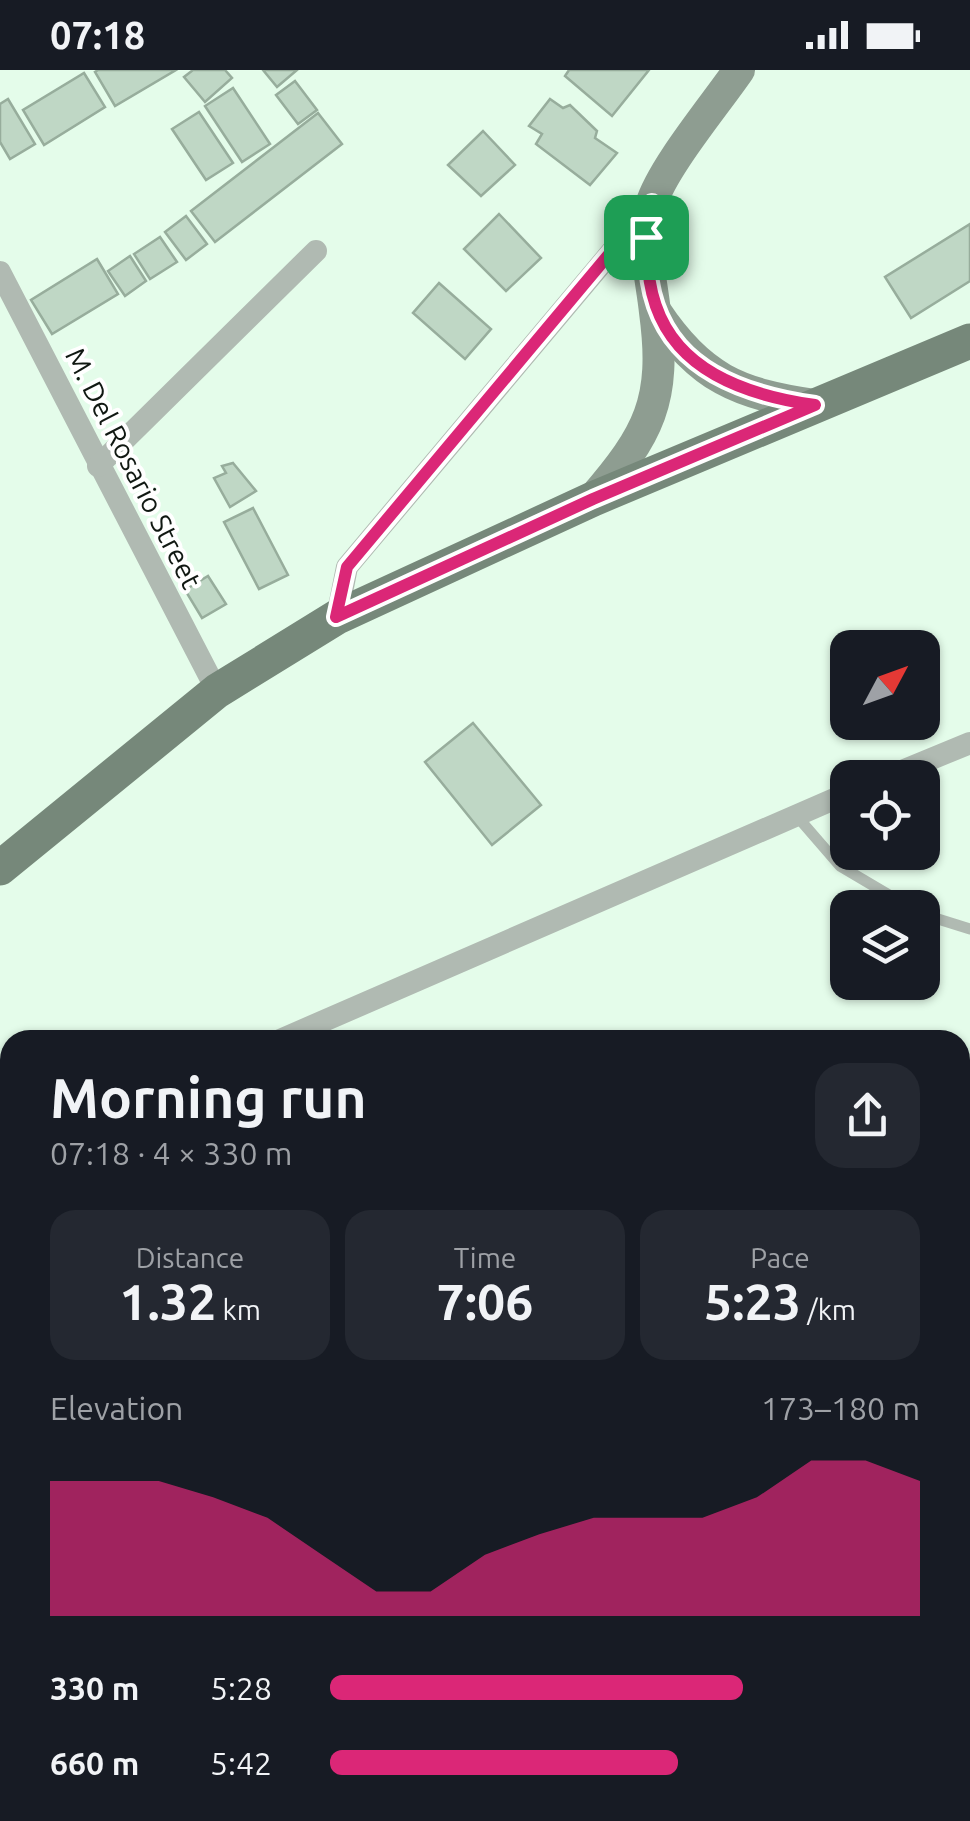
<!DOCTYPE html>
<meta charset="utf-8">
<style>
:root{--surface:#171b24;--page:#242831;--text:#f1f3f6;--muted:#9ea1a6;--accent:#db2777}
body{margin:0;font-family:Ubuntu,sans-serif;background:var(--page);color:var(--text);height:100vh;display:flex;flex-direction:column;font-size:38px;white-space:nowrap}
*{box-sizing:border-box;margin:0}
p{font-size:32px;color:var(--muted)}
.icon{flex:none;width:55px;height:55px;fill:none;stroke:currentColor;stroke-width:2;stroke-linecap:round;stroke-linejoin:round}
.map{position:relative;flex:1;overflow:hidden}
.drawer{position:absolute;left:0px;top:960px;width:970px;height:792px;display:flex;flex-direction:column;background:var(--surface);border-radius:30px 30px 0 0;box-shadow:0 2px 8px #0004}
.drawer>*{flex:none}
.needle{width:65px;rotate:49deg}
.fabs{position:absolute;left:830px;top:560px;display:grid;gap:20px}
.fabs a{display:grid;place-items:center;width:110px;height:110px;border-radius:20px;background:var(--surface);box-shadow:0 2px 8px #0004;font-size:50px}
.pin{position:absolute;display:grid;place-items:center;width:85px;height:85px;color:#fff;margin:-42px;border-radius:20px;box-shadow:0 5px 15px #0006}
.round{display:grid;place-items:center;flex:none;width:105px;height:105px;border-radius:30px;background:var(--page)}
.head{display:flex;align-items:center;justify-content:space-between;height:170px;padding:0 50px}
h1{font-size:55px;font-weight:600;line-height:75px}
.metrics{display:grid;grid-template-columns:repeat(3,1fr);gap:15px;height:170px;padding:10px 50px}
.metrics div{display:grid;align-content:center;border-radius:25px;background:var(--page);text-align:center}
.metrics b{font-size:50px;font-weight:600}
.metrics small{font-size:28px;font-weight:400}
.metrics p{font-size:28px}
.chart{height:280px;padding:20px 50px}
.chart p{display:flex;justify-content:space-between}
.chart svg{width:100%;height:180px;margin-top:10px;fill:var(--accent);opacity:.7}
ul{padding:0 50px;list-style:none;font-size:32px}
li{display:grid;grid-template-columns:160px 120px 1fr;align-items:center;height:75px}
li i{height:25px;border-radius:12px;background:var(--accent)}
.status{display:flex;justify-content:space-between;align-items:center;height:70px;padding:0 50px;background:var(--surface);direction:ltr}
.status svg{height:28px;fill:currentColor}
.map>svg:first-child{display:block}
</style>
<div class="status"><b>07:18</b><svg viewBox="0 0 49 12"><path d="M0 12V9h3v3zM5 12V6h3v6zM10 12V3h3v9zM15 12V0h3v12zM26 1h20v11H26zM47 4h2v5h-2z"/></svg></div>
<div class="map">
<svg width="970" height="1751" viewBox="0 0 970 1751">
<rect width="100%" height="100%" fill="#e4fcea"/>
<g fill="#bfd7c5" stroke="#97ad9c" stroke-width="2.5">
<polygon points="98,0 176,0 115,36 95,2"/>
<polygon points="193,0 225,0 232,8 205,32 184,7"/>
<polygon points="263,0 297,0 277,17"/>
<polygon points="569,0 649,0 612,46 565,6"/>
<polygon points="84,3 105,37 44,75 23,40"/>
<polygon points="295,11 317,40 298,54 276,25"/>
<polygon points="233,18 270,74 242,92 205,36"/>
<polygon points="8,29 35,74 10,89 0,72 0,34"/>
<polygon points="550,29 563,38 570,35 597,61 595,68 617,83 590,115 536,74 542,64 529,56"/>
<polygon points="199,42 233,93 206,110 172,59"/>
<polygon points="318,43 342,74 215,172 191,141"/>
<polygon points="483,61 515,95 481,126 448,95"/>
<polygon points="499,144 541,188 506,221 464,179"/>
<polygon points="186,146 207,174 186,190 165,162"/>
<polygon points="970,154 970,211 911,248 885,207"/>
<polygon points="160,167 177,192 150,209 134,184"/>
<polygon points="130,186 146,211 125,226 108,201"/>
<polygon points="97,189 118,224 52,264 31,230"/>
<polygon points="439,213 491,259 465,289 413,243"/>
<polygon points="233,393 256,421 230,437 214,408 226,403 222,396"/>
<polygon points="253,438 288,505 259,519 224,452"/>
<polygon points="208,506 226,534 202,548 185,520"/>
<polygon points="473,653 541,735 492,775 425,692"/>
<polygon points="0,1649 10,1659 13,1742 4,1751 0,1751"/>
</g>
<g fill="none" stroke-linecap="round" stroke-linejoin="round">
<g stroke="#b0bab2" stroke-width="11">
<polyline points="795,744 840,796 911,838"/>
<polyline points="922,844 970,859"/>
</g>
<g stroke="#b0bab2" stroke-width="22">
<polyline points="0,202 217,621"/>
<polyline points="98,396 316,181"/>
<polyline points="337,547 347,497 650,136"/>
<polyline points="885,708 970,673"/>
<polyline points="280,970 848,723"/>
<polyline points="0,1134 10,1127"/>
<polyline points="0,1469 10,1459"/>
<polyline points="0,1560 10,1571"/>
</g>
<g stroke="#8e9d91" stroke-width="32">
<path d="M656,242C700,308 738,324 815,335"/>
<path d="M593,429C649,364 667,331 655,242C651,205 641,173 651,135C662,98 715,35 739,0"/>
</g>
<polyline stroke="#76887a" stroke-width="35" points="0,798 217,621 337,547 593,429 970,271"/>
</g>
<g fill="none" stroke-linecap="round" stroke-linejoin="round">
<defs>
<path id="route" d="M652,133C629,262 693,318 815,335L593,429L336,547L347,497Z"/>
</defs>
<use href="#route" stroke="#fff" stroke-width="20"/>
<use href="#route" stroke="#db2777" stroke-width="12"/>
</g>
<g text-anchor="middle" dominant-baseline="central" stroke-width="8" stroke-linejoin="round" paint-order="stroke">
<g font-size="28" fill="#101812" stroke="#fff">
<text transform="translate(134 398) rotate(63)">M. Del Rosario Street</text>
</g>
</g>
</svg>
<div class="fabs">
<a><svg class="needle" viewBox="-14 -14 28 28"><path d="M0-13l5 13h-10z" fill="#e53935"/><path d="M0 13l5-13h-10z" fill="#9ea1a6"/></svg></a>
<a><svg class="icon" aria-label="locate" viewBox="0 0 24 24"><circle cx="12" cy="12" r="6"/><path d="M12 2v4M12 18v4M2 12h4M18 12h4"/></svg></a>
<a><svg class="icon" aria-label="layers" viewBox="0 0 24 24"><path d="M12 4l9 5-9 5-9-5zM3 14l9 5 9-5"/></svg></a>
</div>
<div class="pin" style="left:646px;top:167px;background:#1e9e55"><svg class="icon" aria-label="arrive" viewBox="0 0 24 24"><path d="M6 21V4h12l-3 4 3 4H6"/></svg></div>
<section class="drawer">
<div class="head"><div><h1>Morning run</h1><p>07:18 · 4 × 330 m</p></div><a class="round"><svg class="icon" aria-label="share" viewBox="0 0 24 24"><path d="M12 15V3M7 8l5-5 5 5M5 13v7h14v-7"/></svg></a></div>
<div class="metrics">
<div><p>Distance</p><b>1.32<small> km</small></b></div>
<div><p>Time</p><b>7:06</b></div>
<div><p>Pace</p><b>5:23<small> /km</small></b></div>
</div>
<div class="chart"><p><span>Elevation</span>173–180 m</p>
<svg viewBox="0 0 160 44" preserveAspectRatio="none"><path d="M0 44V11L10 11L20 11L30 15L40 20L50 29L60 38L70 38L80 29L90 24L100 20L110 20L120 20L130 15L140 6L150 6L160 11V44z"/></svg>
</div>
<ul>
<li><b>330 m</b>5:28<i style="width:70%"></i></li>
<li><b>660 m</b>5:42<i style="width:59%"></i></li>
</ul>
</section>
</div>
